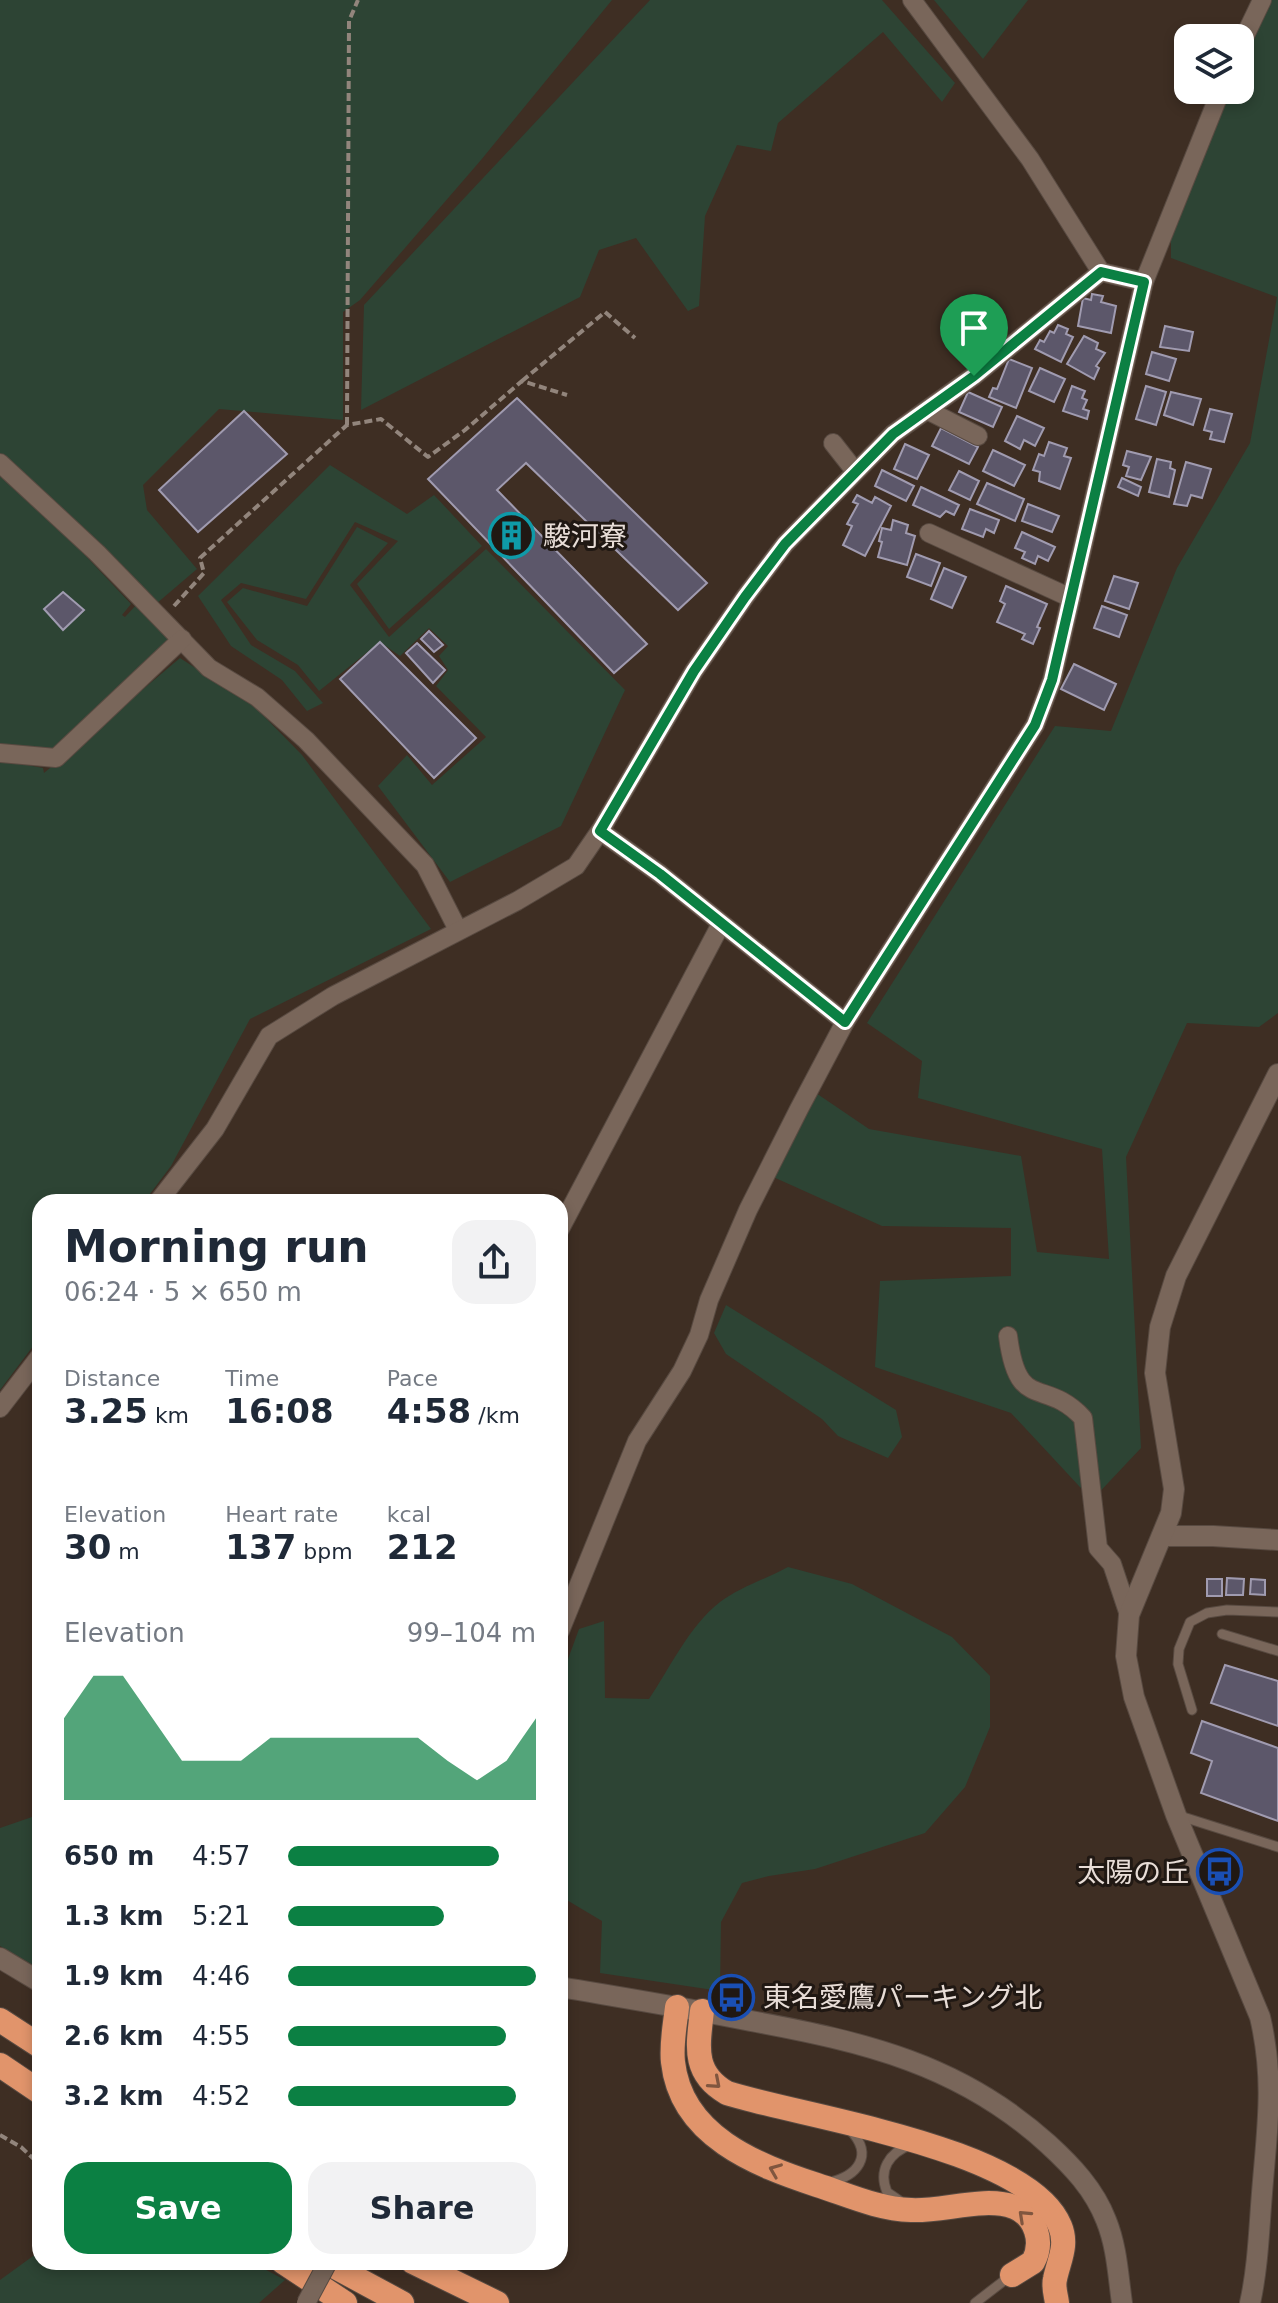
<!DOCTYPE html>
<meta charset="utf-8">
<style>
:root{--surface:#fff;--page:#f2f2f3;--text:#1f2937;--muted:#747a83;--accent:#0b8043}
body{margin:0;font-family:"DejaVu Sans","Noto Sans JP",sans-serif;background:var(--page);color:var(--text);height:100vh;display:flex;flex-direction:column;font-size:30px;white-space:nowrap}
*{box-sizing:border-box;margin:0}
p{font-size:26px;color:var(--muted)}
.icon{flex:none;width:44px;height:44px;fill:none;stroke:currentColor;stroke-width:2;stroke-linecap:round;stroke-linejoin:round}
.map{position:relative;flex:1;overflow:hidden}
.side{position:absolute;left:32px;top:1194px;width:536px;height:1076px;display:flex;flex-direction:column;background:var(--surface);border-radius:24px;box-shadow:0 4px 12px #0003}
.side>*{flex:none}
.buttons{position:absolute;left:1174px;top:24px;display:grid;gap:16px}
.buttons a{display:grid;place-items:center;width:80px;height:80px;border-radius:16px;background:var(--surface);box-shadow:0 4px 12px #0003;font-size:40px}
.pin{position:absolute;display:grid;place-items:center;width:68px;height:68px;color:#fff;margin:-82px -34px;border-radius:50% 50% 50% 0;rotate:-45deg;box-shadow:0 0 8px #0007}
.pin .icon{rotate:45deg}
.round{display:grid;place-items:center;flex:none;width:84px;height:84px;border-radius:24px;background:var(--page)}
.summary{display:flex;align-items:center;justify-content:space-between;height:136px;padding:0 32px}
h1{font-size:44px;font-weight:700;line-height:60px}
.metrics{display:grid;grid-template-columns:repeat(3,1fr);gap:12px;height:136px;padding:8px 32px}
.metrics div{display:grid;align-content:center}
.metrics b{font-size:34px;font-weight:700}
.metrics small{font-size:22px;font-weight:400}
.metrics p{font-size:22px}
.chart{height:224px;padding:16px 32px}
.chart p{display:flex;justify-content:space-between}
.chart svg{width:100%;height:144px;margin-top:8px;fill:var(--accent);opacity:.7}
.button{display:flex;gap:16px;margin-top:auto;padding:16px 32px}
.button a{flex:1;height:92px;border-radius:24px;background:var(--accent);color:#fff;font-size:32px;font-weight:700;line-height:92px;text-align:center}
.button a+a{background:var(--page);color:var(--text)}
ul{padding:0 32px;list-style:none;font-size:26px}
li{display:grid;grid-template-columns:128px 96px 1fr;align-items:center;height:60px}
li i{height:20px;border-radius:10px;background:var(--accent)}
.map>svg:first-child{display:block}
</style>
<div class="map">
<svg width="1278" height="2303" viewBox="0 0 1278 2303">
<rect width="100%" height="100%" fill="#3e2e23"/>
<g fill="#2d4434">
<polygon points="0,0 612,0 481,160 360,300 343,312 343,420 219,409 143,485 147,510 197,569 156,604 0,456"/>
<polygon points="650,0 882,0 955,83 942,102 883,32 778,123 771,151 737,145 705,216 699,306 688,311 636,238 599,250 580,297 361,410 364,305"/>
<polygon points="934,0 1028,0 983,59"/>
<polygon points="1268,0 1278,0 1278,1013 1259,1027 1187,1023 1126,1157 1141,1448 1092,1500 1011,1413 875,1367 880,1281 1011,1276 1011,1228 882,1226 771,1176 813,1091 869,1129 1021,1156 1037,1252 1109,1259 1102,1149 918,1098 922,1061 867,1023 1055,726 1111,731 1177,568 1250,443 1277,297 1171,258 1171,233 1231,90 1240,90 1240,67"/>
<polygon points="0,465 131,604 122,615 125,617 139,602 182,649 56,758 0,755"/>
<polygon points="330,465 407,514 434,495 482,546 389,629 357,584 398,541 355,522 306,599 241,583 221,600 251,645 295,671 323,703 307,711 282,680 231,646 198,596"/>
<polygon points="357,527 388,543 350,585 389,637 486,549 625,690 561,826 450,882 378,786 407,755 432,785 486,737 436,686 448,670 439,656 448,646 429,628 400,656 380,642 319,691 298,665 257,640 227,602 243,588 307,606"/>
<polygon points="180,658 254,706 302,755 431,929 250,1019 171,1166 144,1202 40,1202 40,1337 0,1390 0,760 43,768 44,773"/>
<polygon points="726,1305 896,1410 902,1437 888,1458 838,1436 822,1419 726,1354 714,1333"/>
<path d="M788,1567L852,1584L952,1637L990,1676V1727L965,1787L925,1833L815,1869L769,1876L742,1883L721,1922L720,1991L600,1973L602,1921L560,1896V1681L579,1629L604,1621L605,1698L649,1699C670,1668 689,1626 720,1602C740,1587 766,1579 788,1567Z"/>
<polygon points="32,1817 40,1819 40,1969 0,1946 0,1828"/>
<polygon points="40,2251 40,2262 251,2262 285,2280 259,2303 0,2303 0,2280"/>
</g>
<g fill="#5c576a" stroke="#a09bb0" stroke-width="2">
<polygon points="1092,294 1103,296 1101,302 1116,306 1111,333 1078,326 1083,298 1091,300"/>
<polygon points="1058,325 1068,329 1066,334 1073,337 1061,362 1035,349 1040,340 1044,342 1050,331 1054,333"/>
<polygon points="1165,326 1193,332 1189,351 1160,347"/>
<polygon points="1084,336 1098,343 1096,349 1105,353 1096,366 1099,368 1094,379 1067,364"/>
<polygon points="1152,352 1176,359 1169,381 1146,374"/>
<polygon points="1009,359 1032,368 1016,408 989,397 993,388 997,389"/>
<polygon points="1040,368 1065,379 1054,402 1029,391"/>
<polygon points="1072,386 1085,391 1082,398 1087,400 1083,409 1089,411 1087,419 1063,411"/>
<polygon points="1146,386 1166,392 1156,425 1136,419"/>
<polygon points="968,392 1002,407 993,427 959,412"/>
<polygon points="1171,392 1201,399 1193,425 1164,415"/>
<polygon points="517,398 707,583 678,610 526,463 497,490 647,644 614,673 428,479"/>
<polygon points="1210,409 1232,414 1224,442 1210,439 1212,432 1204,430"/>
<polygon points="244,411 287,454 198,532 159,490"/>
<polygon points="1017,416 1044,428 1035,446 1024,440 1020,449 1005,441"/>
<polygon points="941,428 978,447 969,464 932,446"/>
<polygon points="1049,442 1067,448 1064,456 1071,458 1060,489 1039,481 1040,472 1033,470 1039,454 1044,456"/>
<polygon points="905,444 929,455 917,479 894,469"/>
<polygon points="993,450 1025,465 1014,486 983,471"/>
<polygon points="1127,451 1151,457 1141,480 1126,476 1129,467 1123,465"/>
<polygon points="1157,459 1171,462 1170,468 1175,470 1169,497 1149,492"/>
<polygon points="1186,462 1211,469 1202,498 1191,495 1187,506 1174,504"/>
<polygon points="882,470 914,486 906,501 875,486"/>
<polygon points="959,471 979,481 970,500 949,490"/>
<polygon points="1122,478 1141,487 1138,496 1118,487"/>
<polygon points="987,483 1024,499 1015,521 977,504"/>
<polygon points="921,487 959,505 954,515 946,511 940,517 913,505"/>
<polygon points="857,495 872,503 875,497 891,506 865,556 843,545 852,526 847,524 858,504 853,502"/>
<polygon points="1028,504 1059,516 1052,532 1022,521"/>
<polygon points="970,509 999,520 994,533 986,529 983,537 962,529"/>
<polygon points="893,520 908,525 906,533 915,536 907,565 878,557 882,542 879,541 882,528 891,530"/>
<polygon points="1022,532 1055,547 1048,561 1038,556 1035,564 1022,558 1025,552 1015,548"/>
<polygon points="916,554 940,563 931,586 907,577"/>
<polygon points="944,568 966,577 952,608 931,599"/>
<polygon points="1114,576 1138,583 1129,609 1105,601"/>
<polygon points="1006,586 1047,604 1037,627 1040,628 1033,644 1022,639 1025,634 997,622 1005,604 1000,601"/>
<polygon points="63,592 84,610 63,630 44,609"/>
<polygon points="1102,606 1127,615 1119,637 1094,628"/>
<polygon points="429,631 443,645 434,652 421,639"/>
<polygon points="380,642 476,738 434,778 340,679"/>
<polygon points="417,643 445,670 433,683 406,653"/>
<polygon points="1074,664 1116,684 1104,710 1061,689"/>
<polygon points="1227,1578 1244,1579 1243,1595 1226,1595"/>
<rect x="1207" y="1579" width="15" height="17"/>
<polygon points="1251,1579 1265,1580 1265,1595 1250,1594"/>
<polygon points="1225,1665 1278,1681 1278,1726 1211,1703"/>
<polygon points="1202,1721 1278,1748 1278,1821 1201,1793 1212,1761 1191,1753"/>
</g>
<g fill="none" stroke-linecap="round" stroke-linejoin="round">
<defs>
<g id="lane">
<polyline points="1222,1634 1278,1651"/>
<polyline points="1192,1710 1178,1664 1179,1649 1190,1622 1207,1613 1227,1610 1278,1612"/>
<polyline points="1180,1816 1278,1847"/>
<path d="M830,2182C857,2176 874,2156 851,2131"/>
<path d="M900,2201L887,2192C878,2170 889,2153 910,2145"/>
<polyline points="975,2303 1010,2276"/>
</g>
<g id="street">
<polyline points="912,0 1030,159 1101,272 1144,282"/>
<polyline points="1240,46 1262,0"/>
<polyline points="927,410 978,436"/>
<polyline points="833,443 855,471"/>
<polyline points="0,463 97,553 209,668 257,697 306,740 425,865 458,930"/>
<polyline points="929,533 1071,598"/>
<polyline points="0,753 56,758 182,639"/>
<polyline points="600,831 660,874 845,1022"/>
<polyline points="158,1202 215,1129 269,1036 333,996 517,901 576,866 600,831 694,671 745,597 785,544 893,434 974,376 1101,272"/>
<polyline points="560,1229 721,924"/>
<path d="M1008,1336C1018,1414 1044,1376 1083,1418L1098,1548L1112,1564L1129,1615"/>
<polyline points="0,1408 40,1356"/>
<polyline points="560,1631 637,1441 682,1371 699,1335 709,1300 748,1210 799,1109 845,1022 1035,725 1052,680 1144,282 1221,90"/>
</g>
<g id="secondary">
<polyline points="1162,1536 1213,1536 1278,1540"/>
<polyline points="0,1958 40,1982"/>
<path d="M560,1987C624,1998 687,2008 751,2021C864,2042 960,2064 1048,2144C1072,2166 1094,2189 1106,2220C1117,2247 1118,2275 1122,2303"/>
<path d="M1250,2303C1258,2267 1259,2230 1262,2193C1267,2129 1275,2081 1260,2017L1176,1815L1134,1697L1126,1656L1129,1615L1171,1513L1174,1489L1155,1373L1160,1327L1176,1276L1278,1074"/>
</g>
<g id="highway">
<path d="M677,2007C675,2025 671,2044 673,2062C681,2136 756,2165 817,2185C848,2195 878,2209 911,2210C941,2212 985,2196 1014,2207C1036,2216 1044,2242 1033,2262L1012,2275"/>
<path d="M702,2011C698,2046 692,2073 727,2093C802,2117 1029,2148 1060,2226C1068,2245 1059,2260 1055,2279C1053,2287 1056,2295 1057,2303"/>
<polyline points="0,2020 40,2046"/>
<polyline points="0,2065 40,2092"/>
<polyline points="283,2262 345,2303"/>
<polyline points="326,2262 402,2303"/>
<polyline points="413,2262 497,2303"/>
</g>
</defs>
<use href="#lane" stroke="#584a41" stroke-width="11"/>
<use href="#street" stroke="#584a41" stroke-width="20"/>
<use href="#secondary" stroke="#584a41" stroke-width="22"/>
<use href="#highway" stroke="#584a41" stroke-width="26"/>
<g stroke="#92857c" stroke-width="4" stroke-dasharray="8 4" stroke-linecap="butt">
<polyline points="522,381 605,312 635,338"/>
<polyline points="347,425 349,21 358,0"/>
<polyline points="174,606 204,573 200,558 347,425 381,419 428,457 465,430 522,381 567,395"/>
<polyline points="0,2135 21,2147 40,2165"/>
</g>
<use href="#lane" stroke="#79665a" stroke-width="9"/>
<use href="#street" stroke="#79665a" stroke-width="18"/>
<use href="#secondary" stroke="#79665a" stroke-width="20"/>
<use href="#highway" stroke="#e1946b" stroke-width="24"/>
<defs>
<polyline id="street-bridge" points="306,2303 328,2262"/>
</defs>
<use href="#street-bridge" stroke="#584a41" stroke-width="20" stroke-linecap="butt"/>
<use href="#street-bridge" stroke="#79665a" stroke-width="18"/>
</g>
<defs><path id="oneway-chevron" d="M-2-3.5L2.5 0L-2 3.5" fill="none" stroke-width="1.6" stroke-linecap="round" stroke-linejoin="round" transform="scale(2)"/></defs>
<g stroke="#80563f">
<use href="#oneway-chevron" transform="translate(715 2083) rotate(41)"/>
<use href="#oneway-chevron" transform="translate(775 2170) rotate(-158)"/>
<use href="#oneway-chevron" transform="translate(1024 2216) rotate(-137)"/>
</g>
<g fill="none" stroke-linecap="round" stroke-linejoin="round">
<defs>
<polygon id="route" points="1101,272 1144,282 1052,680 1035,725 845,1022 660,874 600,831 694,671 745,597 785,544 893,434 974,376"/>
</defs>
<use href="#route" stroke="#fff" stroke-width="16"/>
<use href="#route" stroke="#0b8043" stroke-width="10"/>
</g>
<defs>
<symbol id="building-ring" viewBox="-11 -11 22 22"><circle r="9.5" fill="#201813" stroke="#0f9aa8" stroke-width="1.5"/><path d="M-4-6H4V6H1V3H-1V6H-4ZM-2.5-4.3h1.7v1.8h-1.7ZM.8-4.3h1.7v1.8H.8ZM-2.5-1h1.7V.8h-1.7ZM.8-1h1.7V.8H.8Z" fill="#0f9aa8"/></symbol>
<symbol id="bus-ring" viewBox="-11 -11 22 22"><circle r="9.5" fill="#201813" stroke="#1a4fb4" stroke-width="1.5"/><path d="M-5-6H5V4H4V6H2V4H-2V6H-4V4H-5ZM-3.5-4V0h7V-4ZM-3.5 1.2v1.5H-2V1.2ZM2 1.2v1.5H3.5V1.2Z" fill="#1a4fb4"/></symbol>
</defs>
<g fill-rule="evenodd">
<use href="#building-ring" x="486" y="510" width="51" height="51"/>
<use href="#bus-ring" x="1194" y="1846" width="51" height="51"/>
<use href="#bus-ring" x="706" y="1972" width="51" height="51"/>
</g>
<g text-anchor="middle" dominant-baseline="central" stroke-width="6" stroke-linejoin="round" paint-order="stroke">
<g font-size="28" fill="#e8ddd7" stroke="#201813" text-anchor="start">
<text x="543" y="536">駿河寮</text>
<text x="1189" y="1872" text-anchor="end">太陽の丘</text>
<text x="763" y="1997">東名愛鷹パーキング北</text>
</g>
</g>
</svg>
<div class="buttons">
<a><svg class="icon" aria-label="layers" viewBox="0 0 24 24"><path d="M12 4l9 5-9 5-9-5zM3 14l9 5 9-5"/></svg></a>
</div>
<div class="pin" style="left:974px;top:376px;background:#1e9e55"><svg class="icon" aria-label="arrive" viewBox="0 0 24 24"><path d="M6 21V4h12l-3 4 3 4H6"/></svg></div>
<section class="side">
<div class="summary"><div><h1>Morning run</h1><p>06:24 · 5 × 650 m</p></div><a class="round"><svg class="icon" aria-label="share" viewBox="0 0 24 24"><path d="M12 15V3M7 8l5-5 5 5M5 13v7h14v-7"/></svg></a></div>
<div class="metrics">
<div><p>Distance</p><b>3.25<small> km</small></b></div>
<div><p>Time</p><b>16:08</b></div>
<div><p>Pace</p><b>4:58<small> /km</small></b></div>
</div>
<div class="metrics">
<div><p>Elevation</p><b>30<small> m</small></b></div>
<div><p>Heart rate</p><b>137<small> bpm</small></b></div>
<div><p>kcal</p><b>212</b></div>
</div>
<div class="chart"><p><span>Elevation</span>99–104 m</p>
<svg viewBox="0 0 160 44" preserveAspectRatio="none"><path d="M0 44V19L10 6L20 6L30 19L40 32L50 32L60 32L70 25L80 25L90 25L100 25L110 25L120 25L130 32L140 38L150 32L160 19V44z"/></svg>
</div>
<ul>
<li><b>650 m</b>4:57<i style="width:85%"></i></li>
<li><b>1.3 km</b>5:21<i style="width:63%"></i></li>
<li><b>1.9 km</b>4:46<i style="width:100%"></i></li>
<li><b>2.6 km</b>4:55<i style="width:88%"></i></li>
<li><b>3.2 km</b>4:52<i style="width:92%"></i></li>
</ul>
<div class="button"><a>Save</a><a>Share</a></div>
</section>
</div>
